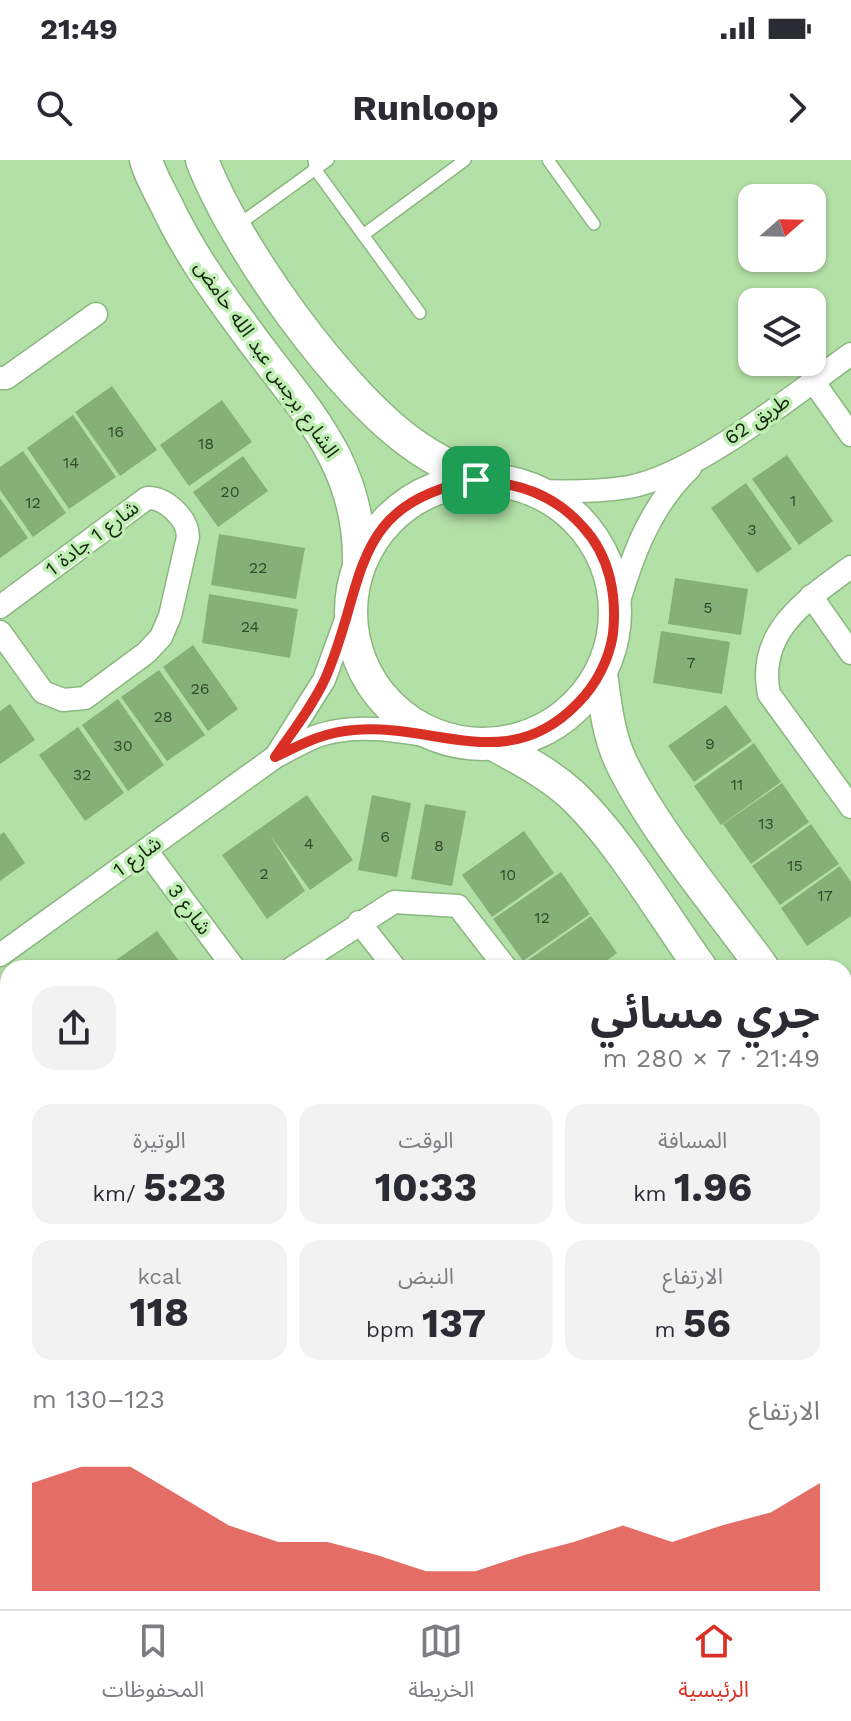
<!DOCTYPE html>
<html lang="ar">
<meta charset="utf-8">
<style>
:root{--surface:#fff;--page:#f2f2f3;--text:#2b2b33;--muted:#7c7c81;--line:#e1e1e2;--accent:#d93025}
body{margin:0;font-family:"Work Sans","Noto Sans Arabic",sans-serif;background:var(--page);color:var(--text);direction:rtl;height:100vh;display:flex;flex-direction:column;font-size:30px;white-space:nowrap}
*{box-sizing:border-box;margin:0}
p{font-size:26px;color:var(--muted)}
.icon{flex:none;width:44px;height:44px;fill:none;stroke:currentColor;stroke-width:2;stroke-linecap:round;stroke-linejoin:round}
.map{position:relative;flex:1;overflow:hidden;direction:ltr}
.drawer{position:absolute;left:0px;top:800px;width:852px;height:650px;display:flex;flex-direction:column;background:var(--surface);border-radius:24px 24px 0 0;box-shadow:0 2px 6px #0004;direction:rtl}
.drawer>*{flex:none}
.needle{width:52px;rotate:70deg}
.fabs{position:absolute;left:738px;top:24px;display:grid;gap:16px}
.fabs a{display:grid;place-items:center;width:88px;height:88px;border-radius:16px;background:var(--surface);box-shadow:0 2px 6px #0004;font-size:40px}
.pin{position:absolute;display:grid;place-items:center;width:68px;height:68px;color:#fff;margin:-34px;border-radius:16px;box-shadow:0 4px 12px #0006}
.round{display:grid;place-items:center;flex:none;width:84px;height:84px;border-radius:24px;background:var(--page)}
.overview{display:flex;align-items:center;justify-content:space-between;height:136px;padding:0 32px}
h1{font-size:44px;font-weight:700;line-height:60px}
.stats{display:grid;grid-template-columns:repeat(3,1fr);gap:12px;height:136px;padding:8px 32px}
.stats div{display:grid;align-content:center;border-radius:20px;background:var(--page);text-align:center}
.stats b{font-size:40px;font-weight:700}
.stats small{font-size:22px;font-weight:400}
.stats p{font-size:22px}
.chart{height:224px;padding:16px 32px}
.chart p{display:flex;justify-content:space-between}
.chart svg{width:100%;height:144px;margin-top:8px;fill:var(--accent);opacity:.7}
.status{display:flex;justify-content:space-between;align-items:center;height:56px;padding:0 40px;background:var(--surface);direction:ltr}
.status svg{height:22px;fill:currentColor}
header{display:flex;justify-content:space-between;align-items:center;height:104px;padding:0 32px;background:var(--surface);font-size:36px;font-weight:700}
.tab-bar{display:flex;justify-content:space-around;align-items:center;height:112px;border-top:2px solid var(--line);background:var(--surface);font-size:22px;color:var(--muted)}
.tab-bar a{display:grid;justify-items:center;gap:4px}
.tab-bar .selected{color:var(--accent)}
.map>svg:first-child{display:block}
</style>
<div class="status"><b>21:49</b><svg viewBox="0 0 49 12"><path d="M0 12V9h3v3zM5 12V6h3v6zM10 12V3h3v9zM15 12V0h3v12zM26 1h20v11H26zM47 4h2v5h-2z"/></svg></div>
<header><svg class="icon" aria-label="forward" viewBox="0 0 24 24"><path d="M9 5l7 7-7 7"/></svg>Runloop<svg class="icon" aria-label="search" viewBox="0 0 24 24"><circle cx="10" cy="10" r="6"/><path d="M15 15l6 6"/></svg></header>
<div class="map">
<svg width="851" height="1449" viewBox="0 0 851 1449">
<rect width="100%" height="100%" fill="#b3e0a7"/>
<g fill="#85b179">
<polygon points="112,226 157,290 120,316 75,252"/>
<polygon points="222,240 252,282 189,326 160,285"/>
<polygon points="73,255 116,317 69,349 27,288"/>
<polygon points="23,291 66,353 33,377 0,330 0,307"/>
<polygon points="787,295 833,361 799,385 752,319"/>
<polygon points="243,296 268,331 218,367 193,332"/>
<polygon points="746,323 792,389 757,413 711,348"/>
<polygon points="0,338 28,378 0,398"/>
<polygon points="219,374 305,388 296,439 211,425"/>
<polygon points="675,418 748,429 741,475 668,464"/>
<polygon points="209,434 298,449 290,498 202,483"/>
<polygon points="661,471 730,482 722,534 653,523"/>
<polygon points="193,485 238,549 208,571 163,507"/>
<polygon points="159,510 205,575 167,601 121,537"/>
<polygon points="118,539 164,605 128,631 82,565"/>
<polygon points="10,544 35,580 0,604 0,551"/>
<polygon points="726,545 752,581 694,622 668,586"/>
<polygon points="78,567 124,633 85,661 39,595"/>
<polygon points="754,583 781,622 721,665 694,626"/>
<polygon points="782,623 809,662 751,704 723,664"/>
<polygon points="307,635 353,700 310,730 270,675 305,731 267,759 222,695"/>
<polygon points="372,635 411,643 397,717 358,710"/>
<polygon points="425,644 466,651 452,726 411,719"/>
<polygon points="811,664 839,704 780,745 752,706"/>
<polygon points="524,671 554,713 492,757 462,715"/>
<polygon points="4,672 25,703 0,721 0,675"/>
<polygon points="840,706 851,722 851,756 807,786 781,748"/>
<polygon points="561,712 590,754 523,801 493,759"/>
<polygon points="591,756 617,793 596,808 528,808 524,803"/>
<polygon points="157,771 179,801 170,808 111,808 109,805"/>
<polygon points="8,822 8,856 0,845 0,827"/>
<polygon points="0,853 8,865 8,922 0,928"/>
<polygon points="844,1109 851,1119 851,1206 844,1211"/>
<polygon points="851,1208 851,1264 844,1254 844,1213"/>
<polygon points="207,1442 262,1442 252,1449 212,1449"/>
<polygon points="383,1442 422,1442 427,1449 373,1449"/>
<polygon points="424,1442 490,1442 480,1449 429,1449"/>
<polygon points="513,1442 559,1442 564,1449 503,1449"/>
<polygon points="562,1442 635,1442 640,1449 567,1449"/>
<polygon points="714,1442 749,1442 739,1449 719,1449"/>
<polygon points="757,1442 808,1442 813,1449 747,1449"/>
</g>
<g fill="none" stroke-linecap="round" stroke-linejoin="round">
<defs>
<g id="lane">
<polyline points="314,0 315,9 420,153"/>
<polyline points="548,0 594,64"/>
<polyline points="238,65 328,0"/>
<polyline points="363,75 465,0"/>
</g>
<g id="street">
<polyline points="0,218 6,218 96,154"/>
<polyline points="813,221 851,275"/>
<path d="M536,331C567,332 598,332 629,327C695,315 795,234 851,194"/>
<path d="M851,407C807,439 756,472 769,534L851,647"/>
<polyline points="811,436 851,493"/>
<path d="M0,447L147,338C166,337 188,359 188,377L170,456L161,477L146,493L85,538L63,540L43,532L0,472"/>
<path d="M615,454C631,400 648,348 690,308"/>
<polyline points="276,596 324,520 351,446"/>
<polyline points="146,690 234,808"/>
<polyline points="359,762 395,808"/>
<path d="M0,795L275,597C289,590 305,580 320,575C360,562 405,572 445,579"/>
<polyline points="292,808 394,742 458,746 506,808"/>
<polyline points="0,973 8,968"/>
<polyline points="0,1062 8,1060"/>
<polyline points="0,1195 8,1207"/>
<polyline points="844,1288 851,1298"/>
<polyline points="844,1438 851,1447"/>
<polyline points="177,1442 182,1449"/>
<polyline points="686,1442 691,1449"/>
<polyline points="331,1449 341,1442"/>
</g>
<g id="secondary">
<path d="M146,0C150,15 159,30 166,44C187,89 215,129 244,168C300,246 361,300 359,403"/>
<path d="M202,0C234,85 341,236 417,287C435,300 456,309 476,320"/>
<circle cx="483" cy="452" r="132"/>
<path d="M601,513C605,543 608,574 621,602C655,672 717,744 763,808"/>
<path d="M493,584C520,599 548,613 571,634C619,679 662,754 701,808"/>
<polyline points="844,920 851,930"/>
<polyline points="844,1008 851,1018"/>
</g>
</defs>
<use href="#lane" stroke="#8ab77f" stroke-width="14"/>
<use href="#street" stroke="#8ab77f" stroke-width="25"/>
<use href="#secondary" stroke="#8ab77f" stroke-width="35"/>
<use href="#lane" stroke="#fff" stroke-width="11"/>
<use href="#street" stroke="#fff" stroke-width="22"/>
<use href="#secondary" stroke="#fff" stroke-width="32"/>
</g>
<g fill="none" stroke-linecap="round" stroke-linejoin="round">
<defs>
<path id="route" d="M476,320C518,323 554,334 583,367C610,396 617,436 613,474C609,500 596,525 578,543C508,616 437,563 354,570C324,572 302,584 275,597C292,572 312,547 325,519C367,424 347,343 476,320Z"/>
</defs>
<use href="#route" stroke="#fff" stroke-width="16"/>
<use href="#route" stroke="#d93025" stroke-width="10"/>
</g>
<g text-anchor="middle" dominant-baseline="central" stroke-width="7" stroke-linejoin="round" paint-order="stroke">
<g font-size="16" fill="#324a2b">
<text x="116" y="271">16</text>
<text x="206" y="283">18</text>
<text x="71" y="302">14</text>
<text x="230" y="331">20</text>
<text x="793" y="340">1</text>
<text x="33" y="342">12</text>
<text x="752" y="369">3</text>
<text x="258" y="407">22</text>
<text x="708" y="447">5</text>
<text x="250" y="466">24</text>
<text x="691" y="502">7</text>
<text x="200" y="528">26</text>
<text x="163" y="556">28</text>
<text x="710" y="583">9</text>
<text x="123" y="585">30</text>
<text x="82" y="614">32</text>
<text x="737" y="624">11</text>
<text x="766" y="663">13</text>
<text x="385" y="676">6</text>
<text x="309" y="683">4</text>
<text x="439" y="685">8</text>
<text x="795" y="705">15</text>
<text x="264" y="713">2</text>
<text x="508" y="714">10</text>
<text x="825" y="735">17</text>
<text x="542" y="757">12</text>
</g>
<g font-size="20" fill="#162711" stroke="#bfeeb3">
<text transform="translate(267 199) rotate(55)">الشارع برجس عبد الله حامض</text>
<text transform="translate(757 259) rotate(-34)">طريق 62</text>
<text transform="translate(92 378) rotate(-37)">شارع 1 جادة 1</text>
<text transform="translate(137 696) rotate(-36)">شارع 1</text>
<text transform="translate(190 749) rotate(53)">شارع 3</text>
</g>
</g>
</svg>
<div class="fabs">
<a><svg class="needle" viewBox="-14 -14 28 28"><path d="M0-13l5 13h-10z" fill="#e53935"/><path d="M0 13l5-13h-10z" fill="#7c7c81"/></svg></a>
<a><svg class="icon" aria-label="layers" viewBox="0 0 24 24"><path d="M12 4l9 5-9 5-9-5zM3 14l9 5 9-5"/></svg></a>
</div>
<div class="pin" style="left:476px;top:320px;background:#1e9e55"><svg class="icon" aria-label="arrive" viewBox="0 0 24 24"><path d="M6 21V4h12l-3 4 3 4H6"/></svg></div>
<section class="drawer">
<div class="overview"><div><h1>جري مسائي</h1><p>21:49 · 7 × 280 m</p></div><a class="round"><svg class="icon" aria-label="share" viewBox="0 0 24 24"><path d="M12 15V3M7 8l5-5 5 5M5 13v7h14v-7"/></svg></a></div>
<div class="stats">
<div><p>المسافة</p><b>1.96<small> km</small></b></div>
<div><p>الوقت</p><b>10:33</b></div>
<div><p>الوتيرة</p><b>5:23<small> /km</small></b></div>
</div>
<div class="stats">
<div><p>الارتفاع</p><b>56<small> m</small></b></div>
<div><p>النبض</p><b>137<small> bpm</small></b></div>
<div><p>kcal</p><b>118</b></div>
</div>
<div class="chart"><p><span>الارتفاع</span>123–130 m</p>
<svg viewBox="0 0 160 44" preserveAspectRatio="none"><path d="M0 44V11L10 6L20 6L30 15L40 24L50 29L60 29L70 33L80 38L90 38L100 33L110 29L120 24L130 29L140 24L150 20L160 11V44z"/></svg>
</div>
</section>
</div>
<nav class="tab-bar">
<a class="selected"><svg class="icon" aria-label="home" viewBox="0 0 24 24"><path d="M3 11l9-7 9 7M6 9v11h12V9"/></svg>الرئيسية</a>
<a><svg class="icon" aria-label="map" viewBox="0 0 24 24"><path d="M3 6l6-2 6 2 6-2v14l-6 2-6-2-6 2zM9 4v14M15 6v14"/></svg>الخريطة</a>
<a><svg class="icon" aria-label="saved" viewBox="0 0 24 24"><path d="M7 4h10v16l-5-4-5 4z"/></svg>المحفوظات</a>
</nav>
